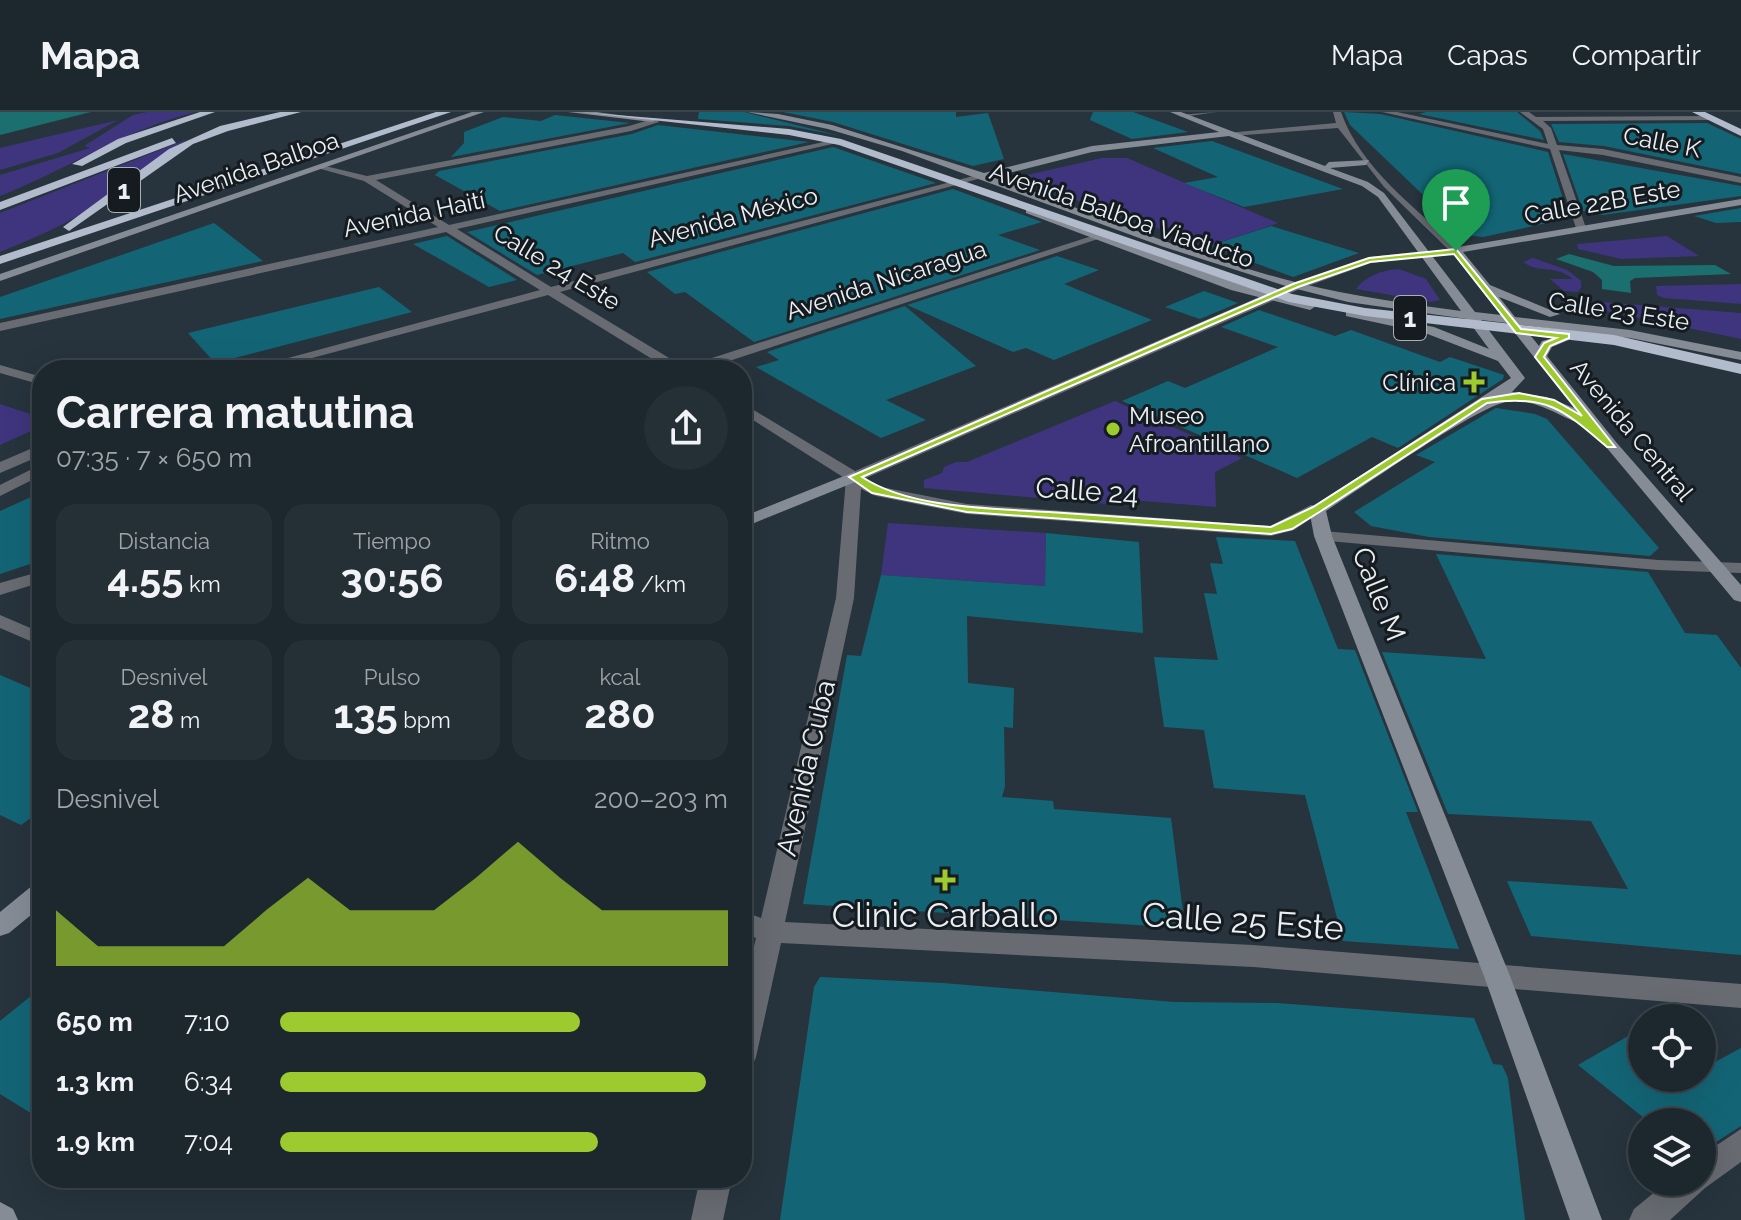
<!DOCTYPE html>
<html lang="es">
<meta charset="utf-8">
<style>
:root{--surface:#1d272e;--page:#252f36;--text:#f1f3f6;--muted:#a0a5aa;--line:#3b444a;--accent:#9dca2f}
body{margin:0;font-family:Raleway,sans-serif;background:var(--page);color:var(--text);height:100vh;display:flex;flex-direction:column;font-size:30px;white-space:nowrap}
*{box-sizing:border-box;margin:0}
p{font-size:26px;color:var(--muted)}
.icon{flex:none;width:44px;height:44px;fill:none;stroke:currentColor;stroke-width:2;stroke-linecap:round;stroke-linejoin:round}
.map{position:relative;flex:1;overflow:hidden}
.sheet{position:absolute;left:32px;top:248px;width:720px;height:828px;display:flex;flex-direction:column;background:var(--surface);border-radius:32px;box-shadow:0 8px 32px #0002,0 0 0 2px var(--line)}
.sheet>*{flex:none}
.tools{position:absolute;left:1628px;top:892px;display:grid;gap:16px}
.tools a{display:grid;place-items:center;width:88px;height:88px;border-radius:50%;background:var(--surface);box-shadow:0 8px 32px #0002,0 0 0 2px var(--line);font-size:40px}
.pin{position:absolute;display:grid;place-items:center;width:68px;height:68px;color:#fff;margin:-82px -34px;border-radius:50% 50% 50% 0;rotate:-45deg;box-shadow:0 0 8px #0007}
.pin .icon{rotate:45deg}
.round{display:grid;place-items:center;flex:none;width:84px;height:84px;border-radius:42px;background:var(--page)}
.summary{display:flex;align-items:center;justify-content:space-between;height:136px;padding:0 24px}
h1{font-size:44px;font-weight:700;line-height:60px}
.stats{display:grid;grid-template-columns:repeat(3,1fr);gap:12px;height:136px;padding:8px 24px}
.stats div{display:grid;align-content:center;border-radius:20px;background:var(--page);text-align:center}
.stats b{font-size:40px;font-weight:700}
.stats small{font-size:22px;font-weight:400}
.stats p{font-size:22px}
.chart{height:224px;padding:16px 24px}
.chart p{display:flex;justify-content:space-between}
.chart svg{width:100%;height:144px;margin-top:8px;fill:var(--accent);opacity:.7}
ul{padding:0 24px;list-style:none;font-size:26px}
li{display:grid;grid-template-columns:128px 96px 1fr;align-items:center;height:60px}
li i{height:20px;border-radius:10px;background:var(--accent)}
header{display:flex;align-items:center;gap:48px;box-sizing:border-box;height:112px;padding:0 40px;background:var(--surface);border-bottom:2px solid var(--line)}
header strong{font-size:38px}
nav{display:flex;gap:44px;margin-inline-start:auto;font-size:28px}
.map>svg:first-child{display:block}
</style>
<header>
<strong>Mapa</strong>
<nav><a>Mapa</a><a>Capas</a><a>Compartir</a></nav>
</header>
<div class="map">
<svg width="1741" height="1108" viewBox="0 0 1741 1108">
<rect width="100%" height="100%" fill="#27343d"/>
<g fill="#3e357e">
<path d="M147,0H196C125,17 67,58 0,84V63L90,36L84,34L133,3Z"/>
<polygon points="118,8 58,41 0,58 0,36"/>
<path d="M188,27C157,46 130,68 101,89C71,111 34,126 0,140V101Z"/>
<polygon points="1102,46 1127,46 1278,111 1209,134 1018,68 1018,65"/>
<polygon points="1667,124 1699,144 1621,147 1578,137 1577,132"/>
<path d="M1533,146L1567,158L1581,169V176L1578,180L1564,179L1550,167H1573C1555,152 1540,162 1523,150Z"/>
<path d="M1399,157L1426,167L1440,188L1431,190L1356,177C1365,164 1383,158 1399,157Z"/>
<polygon points="1741,172 1741,192 1664,186 1657,183 1656,174"/>
<polygon points="1590,189 1741,201 1741,227 1597,197"/>
<polygon points="1115,289 1242,346 1215,360 1216,395 1107,386 1106,392 924,376 924,368 942,361 944,355 956,350 967,350"/>
<polygon points="0,292 42,306 42,314 0,333"/>
<polygon points="888,411 1046,421 1045,474 881,463"/>
</g>
<g fill="#1b706f">
<polygon points="0,0 91,0 0,23"/>
<polygon points="1569,142 1614,154 1715,153 1731,162 1635,166 1630,169 1631,181 1602,177 1602,168 1593,160 1556,147"/>
</g>
<g fill="#136576">
<polygon points="699,0 744,0 841,24 789,14 698,7"/>
<polygon points="783,0 956,0 956,5 988,1 1004,47 973,54 833,10"/>
<polygon points="1093,0 1133,0 1188,20 1132,27 1090,8"/>
<polygon points="1344,0 1380,2 1548,40 1566,96 1558,95 1561,108 1483,125 1465,123 1350,13"/>
<polygon points="1426,0 1517,0 1540,19 1544,28 1419,2"/>
<polygon points="555,3 630,11 451,45 464,31 464,20 503,5 541,9"/>
<polygon points="1707,11 1741,27 1741,62 1604,34 1559,30 1551,12"/>
<polygon points="658,13 809,30 500,99 435,63 439,59 632,22"/>
<polygon points="1212,29 1343,77 1244,95 1184,71 1218,65 1153,36"/>
<polygon points="833,35 936,71 635,150 623,141 537,163 467,120"/>
<polygon points="1563,42 1741,74 1741,84 1603,103 1583,99"/>
<polygon points="953,77 1042,110 998,123 1040,138 754,230 685,180 675,182 647,160"/>
<polygon points="1741,96 1741,110 1716,111 1694,104"/>
<polygon points="214,111 263,149 0,207 0,185"/>
<polygon points="1271,114 1359,141 1293,165 1209,134"/>
<polygon points="447,124 517,168 489,175 413,132"/>
<polygon points="1057,144 1099,158 1064,172 1152,208 1054,248 1026,236 1013,240 907,193"/>
<polygon points="379,175 412,200 215,251 188,221"/>
<polygon points="1204,179 1238,191 1200,207 1165,195"/>
<polygon points="905,194 976,254 886,288 926,308 881,326 756,255 779,248 767,240"/>
<polygon points="1259,198 1335,224 1351,218 1440,250 1450,245 1504,263 1503,267 1398,336 1372,325 1297,366 1122,289 1168,269 1185,276 1278,235 1221,215"/>
<polygon points="1496,296 1535,302 1547,307 1659,436 1650,444 1429,425 1371,414 1354,400 1435,350 1416,343"/>
<polygon points="42,380 42,448 0,462 0,399"/>
<polygon points="1046,421 1139,430 1143,521 967,504 968,571 1014,576 1013,616 1004,615 1005,674 1002,685 1053,689 1054,697 1171,706 1185,816 803,792 847,543 861,544 881,463 1045,474"/>
<polygon points="1216,425 1295,429 1338,537 1355,538 1418,700 1406,700 1459,837 1343,829 1305,683 1214,676 1204,618 1164,615 1154,545 1218,548 1204,481 1217,482 1210,451 1223,452"/>
<polygon points="1436,442 1648,460 1685,521 1717,523 1741,556 1741,843 1531,824 1507,769 1628,777 1591,709 1448,702 1382,540 1486,547"/>
<polygon points="0,563 42,581 42,698 21,713 0,703"/>
<polygon points="820,865 943,871 1174,890 1277,891 1474,906 1493,952 1502,953 1508,966 1525,1108 780,1108 814,875"/>
<polygon points="42,875 42,1008 0,982 0,909"/>
<polygon points="1642,916 1642,966 1702,966 1702,957 1741,936 1741,1014 1702,1039 1702,1010 1649,1010 1578,953"/>
</g>
<g fill="none" stroke-linecap="round" stroke-linejoin="round">
<g fill="#686c72" fill-rule="evenodd">
<polygon points="1217,0 1182,5 1178,3"/>
<path d="M1333,0H1341C1360,56 1418,98 1460,137V141H1452L1384,75L1338,16L1231,24L1227,21L1336,11Z"/>
<polygon points="1382,0 1397,0 1548,32 1543,17 1520,0 1529,0 1536,5 1707,4 1710,8 1543,9 1551,16 1557,33 1603,37 1741,65 1741,71 1603,43 1559,38 1586,116 1581,119 1576,116 1550,37"/>
<polygon points="656,6 659,10 631,19 376,68 449,113 837,27 841,30 457,117 551,175 981,62 989,64 560,180 684,255 1095,123 1104,125 702,258 670,258 548,183 267,258 244,258 540,178 446,120 0,219 0,211 438,115 364,69 321,57 321,53 367,64 629,14"/>
<polygon points="1424,139 1428,140 1428,144 1371,151 1300,177 866,366 881,375 967,392 1270,414 1311,393 1323,393 1325,397 1294,418 1271,424 967,402 876,384 861,377 854,486 785,810 1253,833 1741,872 1741,896 1253,855 781,831 756,945 752,954 742,958 742,885 756,826 742,820 742,799 761,806 836,486 846,367 742,301 742,291 855,359 1292,171 1369,145"/>
<polygon points="0,253 42,265 42,273 0,261"/>
<polygon points="42,332 42,343 0,361 0,350"/>
<polygon points="42,352 42,363 0,384 0,373"/>
<polygon points="1323,419 1658,448 1741,451 1741,461 1658,458 1317,428 1314,424"/>
<polygon points="42,459 42,470 0,483 0,471"/>
<polygon points="0,503 42,521 42,534 0,516"/>
<polygon points="1741,1017 1741,1050 1705,1076 1670,1108 1629,1108 1634,1097 1667,1070 1702,1070 1702,1043"/>
<polygon points="700,1066 732,1066 723,1108 691,1108"/>
</g>
<g fill="#868c96" fill-rule="evenodd">
<polygon points="472,0 484,0 0,169 0,162"/>
<polygon points="568,0 596,0 656,8 652,10"/>
<path d="M747,0L778,2L832,13L984,61L1092,34L1219,20L1170,0H1181L1325,54L1329,50L1369,48L1366,53L1330,56L1368,70L1384,81L1475,200L1501,203L1453,142H1440V138L1741,87V93L1463,140L1490,173L1560,202L1550,205L1499,185L1515,205L1630,218L1741,240V248L1630,226L1522,213L1539,234L1542,229L1571,221V227L1552,235L1547,244L1616,330L1741,473V490L1734,488L1586,311C1570,313 1543,287 1511,289C1482,290 1359,378 1326,399L1332,424L1510,864L1602,1108H1570L1484,864L1314,424L1309,397L1511,266L1498,249L1425,221L1346,204V198L1434,215L1489,237L1467,207L1348,190L1289,175L1161,134L902,39L828,17ZM1229,24L1362,74L1378,85L1461,199C1407,192 1353,184 1299,171C1194,145 1094,101 993,65L1092,40ZM1481,208L1507,211L1574,296L1547,285L1512,280L1525,266Z"/>
<polygon points="1026,97 1239,172 1316,194 1310,198 1231,178 1026,101"/>
<polygon points="854,360 862,365 860,368 742,416 742,405"/>
<polygon points="42,770 42,794 9,821 0,824 0,800 33,773"/>
<polygon points="0,1090 13,1097 18,1108 0,1108"/>
</g>
<g fill="#b2bbcb" fill-rule="evenodd">
<polygon points="200,0 215,0 126,31 82,54 72,52 118,27"/>
<polygon points="280,0 301,0 228,19 193,32 69,119 63,115 169,37 220,14"/>
<polygon points="436,0 451,0 0,152 0,144"/>
<polygon points="579,0 789,17 841,27 1292,182 1365,196 1614,223 1741,252 1741,262 1614,233 1365,204 1289,190 839,33 789,23"/>
<polygon points="1692,0 1705,0 1741,17 1741,24"/>
<polygon points="172,26 176,31 0,98 0,90"/>
</g>
</g>
<path fill="#9dca2f" stroke="#fff" stroke-width="2" fill-rule="evenodd" d="M1456,137L1521,217L1569,222V226L1550,234L1544,245L1615,335H1607C1564,298 1547,282 1487,291L1321,399L1292,417L1271,422L967,400L872,381L849,365L1293,172L1369,146ZM1454,142L1516,221L1556,226L1544,231L1535,245L1582,304L1554,288L1519,281L1482,287L1313,395L1271,415C1202,410 1133,406 1064,401C1002,396 914,399 862,365L1298,175L1370,150Z"/>
<g fill="#9dca2f" stroke="#151b1f" stroke-width="3">
<path d="M1470 258h8v8h8v8h-8v8h-8v-8h-8v-8h8z"/>
<circle cx="1113" cy="317" r="8"/>
<path d="M941 756h8v8h8v8h-8v8h-8v-8h-8v-8h8z"/>
</g>
<g text-anchor="middle" dominant-baseline="central" stroke-width="6" stroke-linejoin="round" paint-order="stroke">
<g font-size="24" fill="#e8f0f6" stroke="#151b1f">
<text transform="translate(1662 30) rotate(11)">Calle K</text>
<text transform="translate(256 55) rotate(-19)">Avenida Balboa</text>
<text transform="translate(1602 90) rotate(-10)">Calle 22B Este</text>
<text transform="translate(414 102) rotate(-12)">Avenida Haití</text>
<text transform="translate(1122 103) rotate(19)">Avenida Balboa Viaducto</text>
<text transform="translate(733 105) rotate(-15)">Avenida México</text>
<text transform="translate(557 155) rotate(31)">Calle 24 Este</text>
<text transform="translate(886 168) rotate(-18)">Avenida Nicaragua</text>
<text transform="translate(1619 199) rotate(9)">Calle 23 Este</text>
<text transform="translate(1632 318) rotate(50)">Avenida Central</text>
</g>
<g font-size="24" fill="#e8f0f6" stroke="#151b1f" text-anchor="end">
<text x="1456" y="270">Clínica</text>
<text x="1129" y="303" text-anchor="start">Museo<tspan x="1129" dy="28">Afroantillano</tspan></text>
</g>
<g fill="#151b1f" stroke="#a9b0b6" stroke-width="2">
<rect x="108" y="56" width="32" height="44" rx="6"/>
<rect x="1394" y="184" width="32" height="44" rx="6"/>
</g>
<g font-size="26" font-weight="bold" fill="#e8f0f6">
<text x="124" y="78">1</text>
<text x="1410" y="206">1</text>
</g>
<g font-size="28" fill="#e8f0f6" stroke="#151b1f">
<text transform="translate(1087 379) rotate(4)">Calle 24</text>
<text transform="translate(1379 482) rotate(68)">Calle M</text>
<text transform="translate(806 656) rotate(-77)">Avenida Cuba</text>
</g>
<g font-size="34" fill="#e8f0f6" stroke="#151b1f">
<text x="945" y="803">Clinic Carballo</text>
</g>
<g font-size="34" fill="#e8f0f6" stroke="#151b1f">
<text transform="translate(1243 809) rotate(4)">Calle 25 Este</text>
</g>
</g>
</svg>
<div class="tools">
<a><svg class="icon" aria-label="locate" viewBox="0 0 24 24"><circle cx="12" cy="12" r="6"/><path d="M12 2v4M12 18v4M2 12h4M18 12h4"/></svg></a>
<a><svg class="icon" aria-label="layers" viewBox="0 0 24 24"><path d="M12 4l9 5-9 5-9-5zM3 14l9 5 9-5"/></svg></a>
</div>
<div class="pin" style="left:1456px;top:139px;background:#1e9e55"><svg class="icon" aria-label="arrive" viewBox="0 0 24 24"><path d="M6 21V4h12l-3 4 3 4H6"/></svg></div>
<section class="sheet">
<div class="summary"><div><h1>Carrera matutina</h1><p>07:35 · 7 × 650 m</p></div><a class="round"><svg class="icon" aria-label="share" viewBox="0 0 24 24"><path d="M12 15V3M7 8l5-5 5 5M5 13v7h14v-7"/></svg></a></div>
<div class="stats">
<div><p>Distancia</p><b>4.55<small> km</small></b></div>
<div><p>Tiempo</p><b>30:56</b></div>
<div><p>Ritmo</p><b>6:48<small> /km</small></b></div>
</div>
<div class="stats">
<div><p>Desnivel</p><b>28<small> m</small></b></div>
<div><p>Pulso</p><b>135<small> bpm</small></b></div>
<div><p>kcal</p><b>280</b></div>
</div>
<div class="chart"><p><span>Desnivel</span>200–203 m</p>
<svg viewBox="0 0 160 44" preserveAspectRatio="none"><path d="M0 44V27L10 38L20 38L30 38L40 38L50 27L60 17L70 27L80 27L90 27L100 17L110 6L120 17L130 27L140 27L150 27L160 27V44z"/></svg>
</div>
<ul>
<li><b>650 m</b>7:10<i style="width:67%"></i></li>
<li><b>1.3 km</b>6:34<i style="width:95%"></i></li>
<li><b>1.9 km</b>7:04<i style="width:71%"></i></li>
</ul>
</section>
</div>
